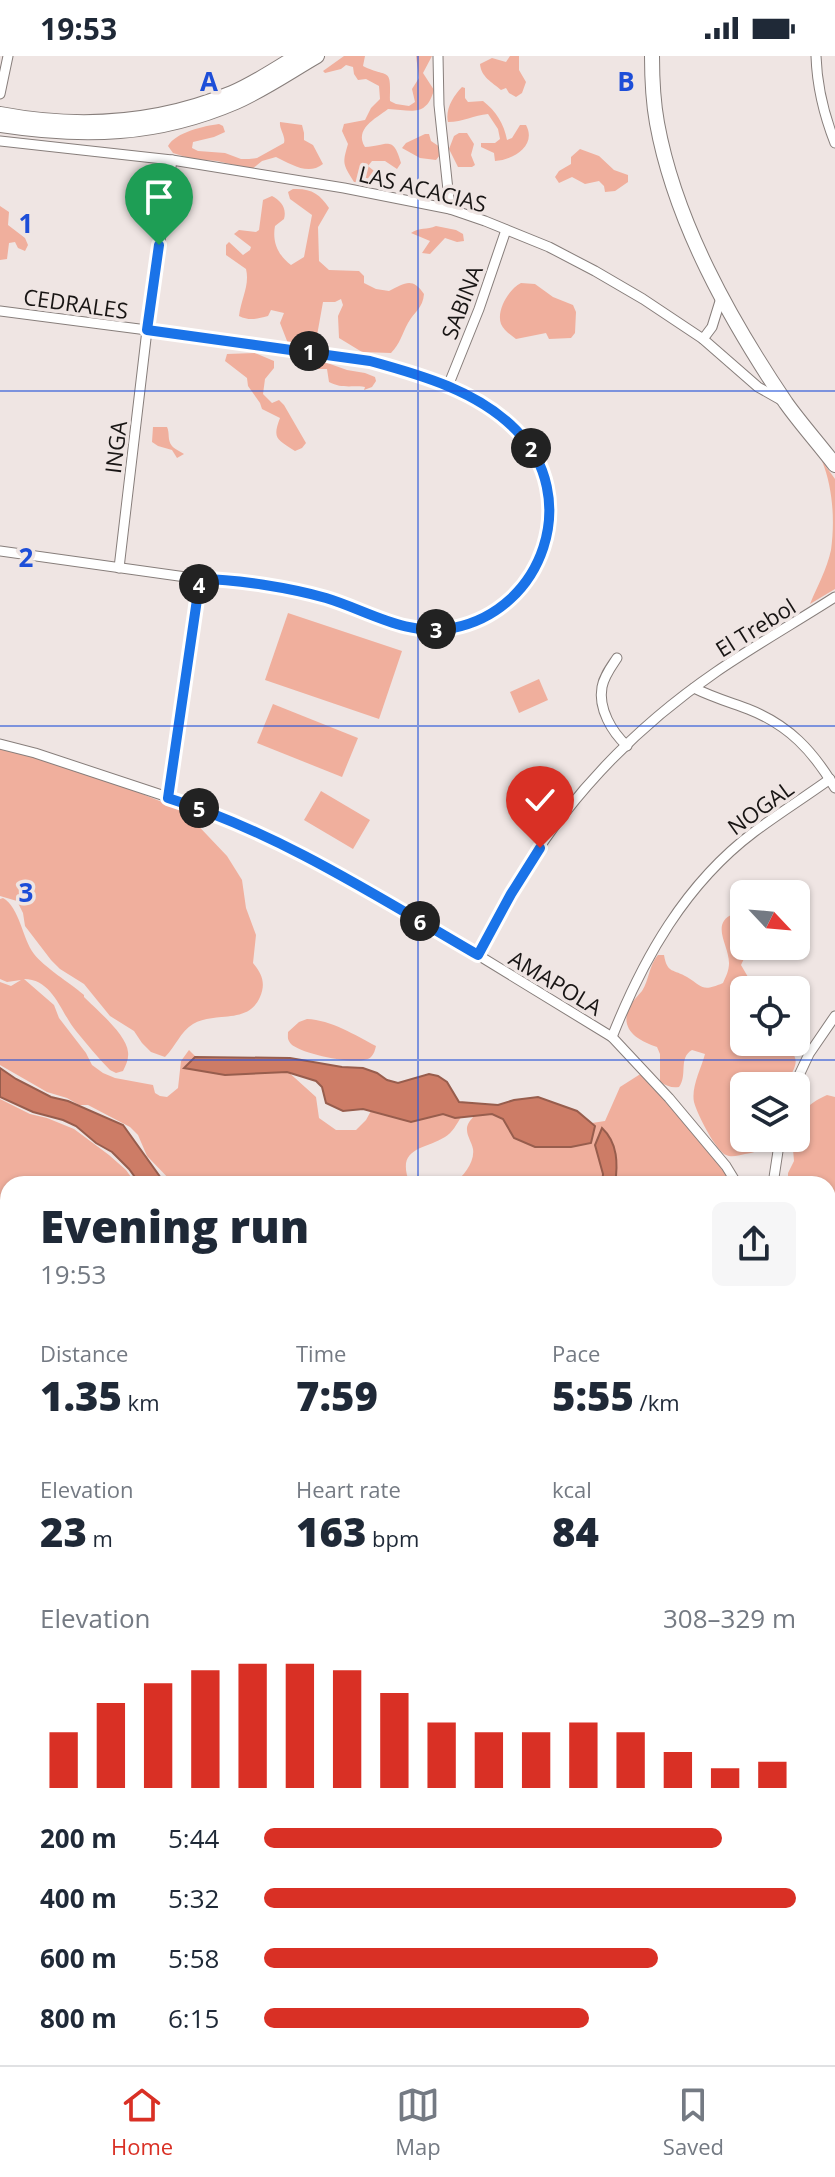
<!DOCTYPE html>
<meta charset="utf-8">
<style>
:root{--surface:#fff;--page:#f6f6f7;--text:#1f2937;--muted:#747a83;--line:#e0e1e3;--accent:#d93025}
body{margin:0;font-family:"Open Sans",sans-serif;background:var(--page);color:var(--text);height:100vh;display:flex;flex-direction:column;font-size:30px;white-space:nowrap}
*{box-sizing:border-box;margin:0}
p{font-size:26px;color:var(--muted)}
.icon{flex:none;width:44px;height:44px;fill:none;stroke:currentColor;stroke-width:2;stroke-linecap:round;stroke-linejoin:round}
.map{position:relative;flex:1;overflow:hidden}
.side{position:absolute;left:0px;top:1120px;width:836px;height:890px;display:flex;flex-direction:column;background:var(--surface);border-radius:24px 24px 0 0;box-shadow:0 2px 6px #0004}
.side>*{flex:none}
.needle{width:52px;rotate:116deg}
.controls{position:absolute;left:730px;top:824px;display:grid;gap:16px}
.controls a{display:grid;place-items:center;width:80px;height:80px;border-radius:12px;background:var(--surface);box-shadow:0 2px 6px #0004;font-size:40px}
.pin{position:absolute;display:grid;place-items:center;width:68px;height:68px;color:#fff;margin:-82px -34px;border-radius:50% 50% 50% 0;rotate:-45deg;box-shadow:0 0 8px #0007}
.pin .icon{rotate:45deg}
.km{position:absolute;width:40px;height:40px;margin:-20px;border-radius:50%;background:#222;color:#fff;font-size:22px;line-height:40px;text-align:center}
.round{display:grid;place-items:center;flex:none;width:84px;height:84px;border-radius:12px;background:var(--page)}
.overview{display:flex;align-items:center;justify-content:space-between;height:136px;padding:0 40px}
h1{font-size:44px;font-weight:800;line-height:60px}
.figures{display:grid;grid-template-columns:repeat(3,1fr);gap:12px;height:136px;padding:8px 40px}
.figures div{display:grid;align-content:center}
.figures b{font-size:40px;font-weight:800}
.figures small{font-size:22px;font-weight:400}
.figures p{font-size:22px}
.chart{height:224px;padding:16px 40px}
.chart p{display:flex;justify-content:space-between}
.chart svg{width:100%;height:144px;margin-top:8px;stroke:var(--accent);stroke-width:6}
ul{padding:0 40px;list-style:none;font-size:26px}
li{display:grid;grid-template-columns:128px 96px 1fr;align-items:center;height:60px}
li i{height:20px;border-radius:10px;background:var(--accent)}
.status{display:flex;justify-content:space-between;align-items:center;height:56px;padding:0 40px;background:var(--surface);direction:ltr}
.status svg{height:22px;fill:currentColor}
.tab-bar{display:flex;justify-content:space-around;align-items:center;height:112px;border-top:2px solid var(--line);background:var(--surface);font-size:22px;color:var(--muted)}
.tab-bar a{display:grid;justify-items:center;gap:4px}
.tab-bar .current{color:var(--accent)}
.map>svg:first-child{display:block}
</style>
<div class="status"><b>19:53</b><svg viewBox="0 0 49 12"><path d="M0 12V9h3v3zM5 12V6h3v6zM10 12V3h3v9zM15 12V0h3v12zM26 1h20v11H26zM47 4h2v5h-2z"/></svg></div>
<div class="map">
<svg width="835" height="2009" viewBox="0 0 835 2009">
<rect width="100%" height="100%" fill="#efe5e3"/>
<g fill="#f0af9d">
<path d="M344,0H365L363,10C389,23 391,9 390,45L396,48L409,50L415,46L412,33L419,22L416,0H432L423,17L434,34C426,62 411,54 388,53C375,63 354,73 365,91C387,90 393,78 401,107L397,113L385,105H372L368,110L379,119L382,125L376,128L354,126C343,108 342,108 348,88L342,75L344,68L365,64L371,52L380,43L379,30L366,23L358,24L354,18L353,11L346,9L341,13L325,17L323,15Z"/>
<path d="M510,0H519V14L526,26L522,37L516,41L509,37L506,32L501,34C492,26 481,21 480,8L492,2L506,6Z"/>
<path d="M462,31L465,32V42L468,46L483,45C496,55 504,68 507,84L512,82L520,69H526C537,89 514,104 495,105L494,97L481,91V87H495L500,83L498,73L488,58C474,59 463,66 448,66C445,54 453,40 462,31Z"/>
<path d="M280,66L302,69L304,77V84L313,89L323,108C308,120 291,108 276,101L262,105L252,113L217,105L192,103L173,97L168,90C176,76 204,70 219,68L223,70L225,76L214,81L193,86L192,92L198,95L225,97L241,103H249L257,102L284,87C286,80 279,73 280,66Z"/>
<polygon points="459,77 467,77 474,88 471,99 475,109 472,111 458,111 449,93 454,80"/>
<polygon points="425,78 429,78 431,85 440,91 440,99 436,104 420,102 402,92 406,87"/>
<polygon points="580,93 599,100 614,114 628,119 628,126 615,135 605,136 604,130 599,125 585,128 572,121 559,127 555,121 559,115 571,108 571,101"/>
<path d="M293,133C311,132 320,138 329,152L318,171L319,205L329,214L359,215L364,220V227L376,233L389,235C404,228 412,220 424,238C423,252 414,256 408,267C402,278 400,288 391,297L362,296L339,282L338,260L343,249L341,243L335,246H323L316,285L306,290H289L280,267L284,257L271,254L268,260C257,263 249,265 239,260C241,243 250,229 246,213L226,199V189L229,186L243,199L250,194L251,191L234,178L239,174L256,176L259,174L263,144L272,140C281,145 287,152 284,163L275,170C272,186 278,199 291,209L304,201L312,159L290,143L288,136Z"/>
<polygon points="0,150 9,156 8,169 25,182 28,189 25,195 18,192 15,186 9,187 7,203 0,204"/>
<path d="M436,170L456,174L463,178L464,185L457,186L445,182L430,198L422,197L430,185L411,177C419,171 427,174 436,170Z"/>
<path d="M521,227L535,228L553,241L573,249L576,256L575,277L571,282L549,283L546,277L516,283C511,279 504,275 501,268C496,254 509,233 521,227Z"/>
<path d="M255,297L274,305V312L265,323L263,338L272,347L279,344L284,349L306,387L302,392L295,395C277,383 272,383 280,362L262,353L260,347L248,330L247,322L225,305L227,298Z"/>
<path d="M316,303L347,314L365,317L375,321L376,325L372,331L364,334L365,331C351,329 342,333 329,326L327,313H316L311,308Z"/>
<path d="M153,371H167C170,377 167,384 172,390C174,393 180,395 184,398L177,402L172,394L158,390L152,386Z"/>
<path d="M822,405L835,423V533L810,548C817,531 827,513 831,494C835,465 833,432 822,405Z"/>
<polygon points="288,557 402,595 379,663 265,624"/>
<polygon points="539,623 548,644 519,657 510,636"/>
<polygon points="273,648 358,682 342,721 257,687"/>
<path d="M0,691L82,716L95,712L107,716L115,727L177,752L189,760L227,800L242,824L246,852L256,879L253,907C262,918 266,927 260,941C248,969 215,955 193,968C180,976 176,990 165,1001L151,996L142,987L134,975L110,960L84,928L60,913L51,904L25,870L23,857L17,845L0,840Z"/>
<polygon points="321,735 370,764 353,793 304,764"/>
<path d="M3,842C20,852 22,882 34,898C44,911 70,927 84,939V941C96,953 127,979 128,996C129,1003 126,1009 123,1015L116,1017L110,1014C98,1002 87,988 76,975C61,957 53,923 24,923L54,949L59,962L86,997L92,1009L103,1017L115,1022L153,1029L155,1037L160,1040L167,1041L178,1032L181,1005L189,994L201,1006L285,1013L316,1041L319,1062L336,1074H356L366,1064L372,1053L459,1054L461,1061C457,1068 452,1077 445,1081C424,1094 395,1091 410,1128H174L147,1100L138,1079L130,1071L88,1049H79L67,1042L47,1036L0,1009V926L11,930L21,924L7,926L0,923V843Z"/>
<path d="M733,858L744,862V890H750L741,909L748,921L761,934H744V953L738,962C741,973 744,974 744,986C775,986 818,991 782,1030H744V1082H769C764,1094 757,1096 745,1098C739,1099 732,1102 726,1099C716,1095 697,1058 694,1046C691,1031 701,1013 705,998L692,994C678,1002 688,1019 679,1031C671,1032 667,1030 660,1026V998L657,991C638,985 618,973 630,950C633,944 638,940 642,935C649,924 649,909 658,899H664C667,918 674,913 687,921C703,931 702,936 723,927C726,920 729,915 729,907C729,889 710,868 733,858Z"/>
<path d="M307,963C331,964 355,979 376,990C375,994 374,998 371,1001C360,1011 301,998 291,988C287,983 288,982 288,976L299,966Z"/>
<path d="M642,1017L663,1036V1043L669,1046L734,1128H454C463,1120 475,1107 473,1093C472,1087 467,1080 467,1074C466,1067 474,1061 477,1056L592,1067L605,1065L620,1031Z"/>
<path d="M827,1039L835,1041V1334L828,1313V1128H788V1117L794,1105L792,1082H796C796,1059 807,1048 827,1039Z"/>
<polygon points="0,1043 30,1058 47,1062 74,1073 109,1099 126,1114 136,1128 8,1128 8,1341 0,1333"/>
<polygon points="0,1356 8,1366 8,1846 0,1845"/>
<polygon points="828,1451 835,1455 835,1579 828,1575"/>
<polygon points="828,1604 835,1609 835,1723 828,1719"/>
</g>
<g fill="#cd7c66" stroke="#975d4d" stroke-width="2">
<polygon points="195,1001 290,1002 342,1011 363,1012 377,1017 387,1024 398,1027 429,1018 438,1020 447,1026 459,1046 498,1049 514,1044 538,1041 577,1055 595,1070 591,1087 571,1091 535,1091 514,1082 503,1063 492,1058 455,1062 443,1058 411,1066 363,1053 343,1055 326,1047 322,1031 316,1025 287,1016 225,1019 184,1012"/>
<polygon points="0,1012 16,1023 51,1041 68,1045 123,1069 161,1122 171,1128 140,1128 129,1113 112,1096 96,1087 76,1070 63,1064 33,1056 0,1041"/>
<path d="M602,1072C618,1087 618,1108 615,1128H602L603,1118L595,1089Z"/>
</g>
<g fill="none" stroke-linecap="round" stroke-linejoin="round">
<defs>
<g id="street">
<polyline points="438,0 439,49 450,153"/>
<path d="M816,0C817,30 824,59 835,87"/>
<polyline points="0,38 8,0"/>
<polyline points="0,85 172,104 344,132 450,153 485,165 549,191 595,215 643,243 703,283 758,331 781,344"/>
<polyline points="0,255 147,274 119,512"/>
<polyline points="703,283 712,271 721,242"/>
<polyline points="448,330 479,253 506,174"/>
<path d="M0,495L200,523C237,523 291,532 326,542C367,555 403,579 448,573C491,567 526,537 542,497C552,473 551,450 545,426C518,321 356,302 267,290C227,285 187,280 147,274L172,104"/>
<path d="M617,602C611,611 604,620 602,631C598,653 612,676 627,690"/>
<path d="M694,632C712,641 729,646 748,653C789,669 813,695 835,732"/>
<polyline points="0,688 35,697 192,749 256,775 346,821 478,899 612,981 669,1042 726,1110 737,1128"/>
<polyline points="168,742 200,523"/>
<path d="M478,899C504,851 529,801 564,758C606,704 659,655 716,616C754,590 796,566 835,541"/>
<path d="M612,981C643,903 685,828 754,776C778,758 805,741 830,723"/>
<polyline points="794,1030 809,998 835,960"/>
<polyline points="773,1128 780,1082"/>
<polyline points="828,1298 835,1296"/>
<polyline points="828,1388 835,1408"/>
<polyline points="672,2002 676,2009"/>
<polyline points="103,2009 105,2002"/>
</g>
<g id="secondary">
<path d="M652,0C652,22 653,45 657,67C675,166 730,264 786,347C801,368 819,388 835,409"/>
<path d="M0,58C79,73 157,68 232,37C255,27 276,13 297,0"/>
<path d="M0,69C84,82 157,80 236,46C265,33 291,15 317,0"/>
</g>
</defs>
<use href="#street" stroke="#877e7b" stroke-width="11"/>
<use href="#secondary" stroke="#877e7b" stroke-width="16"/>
<use href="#street" stroke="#fff" stroke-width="9"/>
<use href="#secondary" stroke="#fff" stroke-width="14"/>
</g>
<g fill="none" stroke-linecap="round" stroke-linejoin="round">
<defs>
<path id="route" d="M159,189L147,274L370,305C421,319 478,335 516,374C582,441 544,554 453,572C406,581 369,555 326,542C291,532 236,523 200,523L168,742C279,777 378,841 478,899L511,838L540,792"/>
</defs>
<use href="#route" stroke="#fff" stroke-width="16"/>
<use href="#route" stroke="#1a73e8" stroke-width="10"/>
</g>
<path fill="none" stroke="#1d4ed8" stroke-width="2" stroke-opacity="0.55" d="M418,0V1128M0,335H835M0,670H835M0,1004H835M0,1339H8M828,1339H835M0,1674H8M828,1674H835M418,2002V2009"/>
<g text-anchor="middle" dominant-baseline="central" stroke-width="7" stroke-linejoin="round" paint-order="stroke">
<g font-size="22" fill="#181514" stroke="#efe5e3">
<text transform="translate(423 132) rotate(14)">LAS ACACIAS</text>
<text transform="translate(461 246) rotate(-69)">SABINA</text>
<text transform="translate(76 247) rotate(8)">CEDRALES</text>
<text transform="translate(115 391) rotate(-83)">INGA</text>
<text transform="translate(755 571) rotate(-32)">El Trebol</text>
<text transform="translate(760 751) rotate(-36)">NOGAL</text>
<text transform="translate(556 926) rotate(31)">AMAPOLA</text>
</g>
</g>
<g font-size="26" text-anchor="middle" font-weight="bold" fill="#1d4ed8" stroke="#efe5e3" stroke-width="7" stroke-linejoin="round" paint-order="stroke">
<text x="209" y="35">A</text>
<text x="626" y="35">B</text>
<text x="26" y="177">1</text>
<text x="26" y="511">2</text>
<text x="26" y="846">3</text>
</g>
</svg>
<div class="controls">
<a><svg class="needle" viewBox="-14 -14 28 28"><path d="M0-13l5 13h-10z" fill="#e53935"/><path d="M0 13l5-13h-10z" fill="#747a83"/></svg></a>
<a><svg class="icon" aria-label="locate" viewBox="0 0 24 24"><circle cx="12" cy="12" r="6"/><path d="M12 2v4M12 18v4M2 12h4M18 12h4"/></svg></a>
<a><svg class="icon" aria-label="layers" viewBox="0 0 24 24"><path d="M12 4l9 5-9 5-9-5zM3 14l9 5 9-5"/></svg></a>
</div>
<div class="pin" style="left:159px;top:189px;background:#1e9e55"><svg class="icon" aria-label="arrive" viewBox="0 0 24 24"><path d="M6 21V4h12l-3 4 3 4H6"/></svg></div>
<div class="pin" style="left:540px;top:792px;background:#d93025"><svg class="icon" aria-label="check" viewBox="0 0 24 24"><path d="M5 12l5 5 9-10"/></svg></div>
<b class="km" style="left:309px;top:295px">1</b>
<b class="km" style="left:531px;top:392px">2</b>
<b class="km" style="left:436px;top:573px">3</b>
<b class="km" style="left:199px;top:528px">4</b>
<b class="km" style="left:199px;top:752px">5</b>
<b class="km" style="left:420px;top:865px">6</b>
<section class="side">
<div class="overview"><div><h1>Evening run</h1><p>19:53</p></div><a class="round"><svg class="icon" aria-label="share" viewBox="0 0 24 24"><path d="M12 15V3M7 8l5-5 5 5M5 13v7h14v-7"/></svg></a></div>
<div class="figures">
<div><p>Distance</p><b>1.35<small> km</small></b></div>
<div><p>Time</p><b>7:59</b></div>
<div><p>Pace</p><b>5:55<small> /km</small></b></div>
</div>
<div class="figures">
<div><p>Elevation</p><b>23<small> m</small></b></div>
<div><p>Heart rate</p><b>163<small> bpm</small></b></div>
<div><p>kcal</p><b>84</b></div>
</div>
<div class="chart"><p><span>Elevation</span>308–329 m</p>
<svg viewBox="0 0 160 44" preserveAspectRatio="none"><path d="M5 44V27M15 44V18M25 44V12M35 44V8M45 44V6M55 44V6M65 44V8M75 44V15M85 44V24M95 44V27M105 44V27M115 44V24M125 44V27M135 44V33M145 44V38M155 44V36"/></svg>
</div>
<ul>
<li><b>200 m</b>5:44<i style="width:86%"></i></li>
<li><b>400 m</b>5:32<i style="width:100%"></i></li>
<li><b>600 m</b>5:58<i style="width:74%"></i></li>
<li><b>800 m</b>6:15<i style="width:61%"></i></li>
</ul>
</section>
</div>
<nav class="tab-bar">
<a class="current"><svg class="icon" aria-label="home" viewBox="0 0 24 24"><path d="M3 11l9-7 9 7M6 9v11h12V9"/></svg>Home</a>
<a><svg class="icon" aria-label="map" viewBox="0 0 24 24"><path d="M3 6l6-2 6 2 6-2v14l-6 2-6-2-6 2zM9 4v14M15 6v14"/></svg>Map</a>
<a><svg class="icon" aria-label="saved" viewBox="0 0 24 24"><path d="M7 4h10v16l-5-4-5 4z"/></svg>Saved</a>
</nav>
